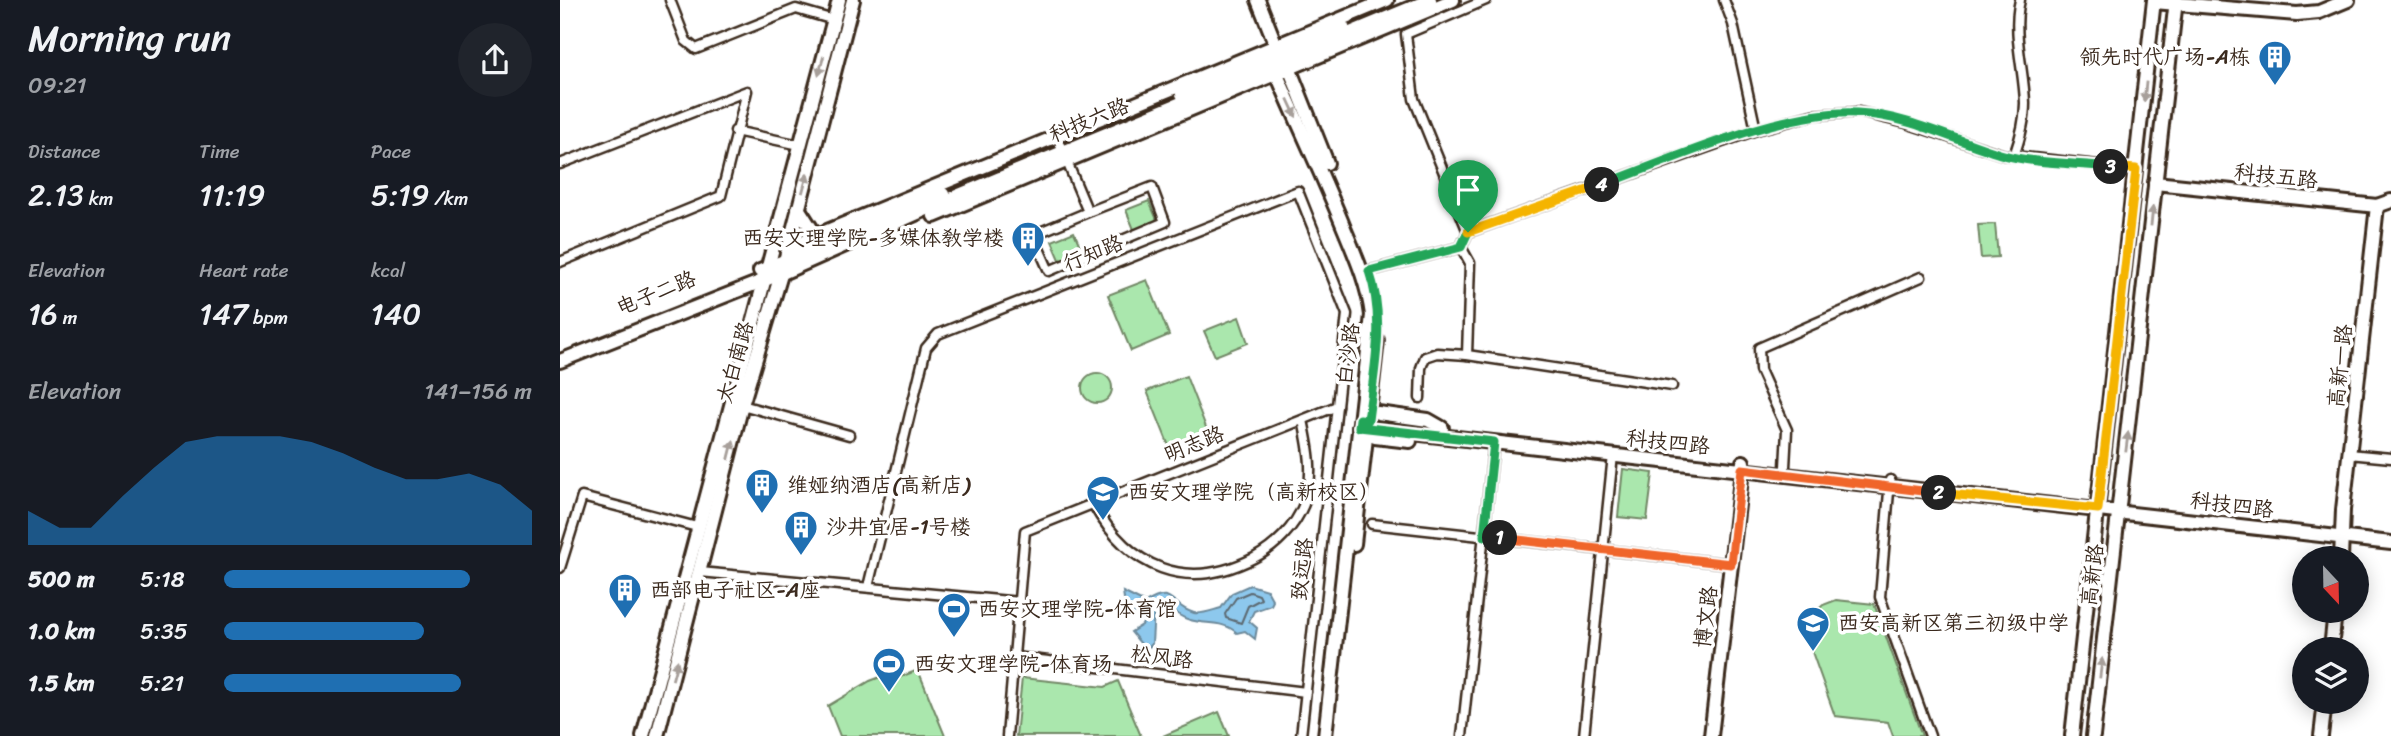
<!DOCTYPE html>
<meta charset="utf-8">
<style>
:root{--surface:#171b24;--page:#20242c;--text:#f1f3f6;--muted:#9ea1a6;--accent:#1f6fb2}
body{margin:0;font-family:Sriracha,"LXGW WenKai TC",sans-serif;background:var(--page);color:var(--text);height:100vh;display:flex;flex-direction:column;font-size:26px;white-space:nowrap}
*{box-sizing:border-box;margin:0}
p{font-size:23px;color:var(--muted)}
.icon{flex:none;width:38px;height:38px;fill:none;stroke:currentColor;stroke-width:2;stroke-linecap:round;stroke-linejoin:round}
.map{position:relative;flex:1;overflow:hidden}
.drawer{display:flex;flex-direction:column;background:var(--surface);width:560px}
.drawer>*{flex:none}
.needle{width:46px;rotate:158deg}
.tools{position:absolute;left:1732px;top:546px;display:grid;gap:14px}
.tools a{display:grid;place-items:center;width:77px;height:77px;border-radius:50%;background:var(--surface);box-shadow:0 4px 18px #0003;font-size:35px}
.pin{position:absolute;display:grid;place-items:center;width:60px;height:60px;color:#fff;margin:-72px -30px;border-radius:50% 50% 50% 0;rotate:-45deg;box-shadow:0 0 7px #0007}
.pin .icon{rotate:45deg}
.km{position:absolute;width:35px;height:35px;margin:-18px;border-radius:50%;background:#222;color:#fff;font-size:19px;line-height:35px;text-align:center}
.round{display:grid;place-items:center;flex:none;width:74px;height:74px;border-radius:37px;background:var(--page)}
.summary{display:flex;align-items:center;justify-content:space-between;height:119px;padding:0 28px}
h1{font-size:38px;font-weight:600;line-height:52px}
.metrics{display:grid;grid-template-columns:repeat(3,1fr);gap:10px;height:119px;padding:7px 28px}
.metrics div{display:grid;align-content:center}
.metrics b{font-size:30px;font-weight:600}
.metrics small{font-size:19px;font-weight:400}
.metrics p{font-size:19px}
.chart{height:196px;padding:14px 28px}
.chart p{display:flex;justify-content:space-between}
.chart svg{width:100%;height:126px;margin-top:7px;fill:var(--accent);opacity:.7}
ul{padding:0 28px;list-style:none;font-size:23px}
li{display:grid;grid-template-columns:112px 84px 1fr;align-items:center;height:52px}
li i{height:18px;border-radius:9px;background:var(--accent)}
main{display:flex;flex:1;min-height:0}
.map>svg:first-child{display:block}
</style>
<main>
<section class="drawer">
<div class="summary"><div><h1>Morning run</h1><p>09:21</p></div><a class="round"><svg class="icon" aria-label="share" viewBox="0 0 24 24"><path d="M12 15V3M7 8l5-5 5 5M5 13v7h14v-7"/></svg></a></div>
<div class="metrics">
<div><p>Distance</p><b>2.13<small> km</small></b></div>
<div><p>Time</p><b>11:19</b></div>
<div><p>Pace</p><b>5:19<small> /km</small></b></div>
</div>
<div class="metrics">
<div><p>Elevation</p><b>16<small> m</small></b></div>
<div><p>Heart rate</p><b>147<small> bpm</small></b></div>
<div><p>kcal</p><b>140</b></div>
</div>
<div class="chart"><p><span>Elevation</span>141–156 m</p>
<svg viewBox="0 0 160 44" preserveAspectRatio="none"><path d="M0 44V32L10 38L20 38L30 27L40 17L50 8L60 6L70 6L80 6L90 8L100 12L110 17L120 21L130 21L140 19L150 23L160 32V44z"/></svg>
</div>
<ul>
<li><b>500 m</b>5:18<i style="width:80%"></i></li>
<li><b>1.0 km</b>5:35<i style="width:65%"></i></li>
<li><b>1.5 km</b>5:21<i style="width:77%"></i></li>
</ul>
</section>
<div class="map">
<svg width="1831" height="736" viewBox="0 0 1831 736">
<rect width="100%" height="100%" fill="#fff"/>
<filter id="ink" filterUnits="userSpaceOnUse"><feTurbulence type="fractalNoise" baseFrequency=".0143" numOctaves="2"/><feDisplacementMap in="SourceGraphic" scale="14" xChannelSelector="R" yChannelSelector="G"/><feConvolveMatrix kernelMatrix="1 2 1 2 8 2 1 2 1" color-interpolation-filters="sRGB"/></filter>
<g filter="url(#ink)">
<g fill="#aae7ad" stroke="#728866" stroke-width="2">
<polygon points="589,201 598,222 575,232 566,210"/>
<polygon points="1435,224 1438,257 1421,258 1418,225"/>
<polygon points="514,232 523,253 501,262 492,241"/>
<polygon points="587,280 609,335 571,351 548,295"/>
<polygon points="679,317 688,343 655,356 644,331"/>
<circle cx="537" cy="388" r="15"/>
<polygon points="626,376 647,430 609,446 587,391"/>
<polygon points="1063,469 1093,473 1087,520 1058,517"/>
<polygon points="1276,600 1314,604 1362,736 1333,736 1328,722 1275,716 1247,638 1250,617 1263,605"/>
<polygon points="358,670 385,736 280,736 268,706 310,681 323,676 338,678"/>
<polygon points="462,678 545,687 558,681 581,736 456,736"/>
<polygon points="659,712 669,736 603,736"/>
</g>
<path fill="#8dc8ed" stroke="#6c899a" stroke-width="2" d="M690,585L707,590L713,601L711,605L694,611L689,621L697,628L695,639L685,631L677,633C663,620 646,625 630,620C621,618 613,611 606,605L594,608L592,644L586,650L571,632L582,625L587,615L581,609L574,613L566,612L563,592L585,603C615,585 608,605 634,613C641,615 653,610 661,608L672,593Z"/>
<g fill="none" stroke-linecap="round" stroke-linejoin="round">
<polygon stroke="#5c6971" stroke-width="2" points="690,592 699,595 701,599 688,606 681,623 666,618 665,614 676,598"/>
<defs>
<g id="street">
<polyline points="110,0 126,41 136,49 236,9 274,20"/>
<polyline points="1164,0 1173,24 1196,130"/>
<polyline points="175,131 240,145"/>
<polyline points="500,145 528,212 473,235 489,271 605,222 592,187 528,212"/>
<path d="M1454,156C1460,139 1465,121 1465,103C1464,69 1452,33 1460,0"/>
<polyline points="0,164 187,91 161,196 0,262"/>
<polyline points="908,232 854,99 846,34 926,0"/>
<polyline points="901,247 910,263 907,355"/>
<polyline points="809,271 901,247 908,232 1196,130 1252,115 1299,112 1346,123 1444,155 1576,169"/>
<polyline points="860,398 861,368 865,357 877,353 907,355 1112,386"/>
<polyline points="182,405 289,435"/>
<polyline points="1789,454 1831,458"/>
<polyline points="1225,467 1227,430 1200,370 1199,348 1361,277"/>
<polyline points="1330,480 1320,597 1370,736"/>
<path d="M533,504C569,568 626,593 694,558C715,547 735,527 744,504C755,477 749,448 743,420"/>
<polyline points="812,524 1171,564"/>
<polyline points="0,568 22,497 137,527"/>
<polyline points="140,572 460,602"/>
<polyline points="308,587 366,348 378,334 738,191 787,314 741,736"/>
<polyline points="455,657 746,692"/>
<polyline points="447,736 465,531 777,406"/>
<polyline points="902,736 934,442"/>
<polyline points="1024,736 1053,455"/>
</g>
<g id="secondary">
<path d="M698,0L719,53L713,65C736,120 762,173 784,228C796,257 808,284 812,315L765,736"/>
<polyline points="1594,2 1737,14 1759,12 1788,0"/>
<polyline points="726,53 726,60 767,163"/>
<polyline points="622,94 783,27"/>
<polyline points="1595,183 1817,206 1831,201"/>
<polyline points="238,208 260,242"/>
<polyline points="374,216 893,0"/>
<polyline points="234,248 255,236 827,0"/>
<polyline points="200,271 383,194"/>
<polyline points="0,361 220,274 387,200 870,0"/>
<polyline points="818,413 868,420 882,428"/>
<polyline points="799,427 1831,543"/>
<polyline points="815,437 850,441"/>
<polyline points="794,544 817,340"/>
<polyline points="1781,558 1783,510 1817,206"/>
<polyline points="1771,649 1775,611"/>
<polyline points="1151,736 1183,462"/>
<polyline points="1512,736 1594,0"/>
<polyline points="1533,736 1616,0"/>
<polyline points="1761,736 1765,702"/>
</g>
<g id="primary">
<polyline points="83,736 279,0"/>
<polyline points="97,736 182,405 225,261 293,0"/>
</g>
</defs>
<use href="#street" stroke="#3b2a1e" stroke-width="13"/>
<use href="#secondary" stroke="#3b2a1e" stroke-width="18"/>
<use href="#primary" stroke="#3b2a1e" stroke-width="18"/>
<use href="#street" stroke="#fff" stroke-width="8"/>
<use href="#secondary" stroke="#fff" stroke-width="12"/>
<use href="#primary" stroke="#fff" stroke-width="12"/>
</g>
<defs><path id="oneway-solid" d="M-6-.8H1V-3.2L6.5 0L1 3.2V.8H-6Z" transform="scale(1.75)"/></defs>
<g fill="#a79f9a">
<use href="#oneway-solid" transform="translate(261 66) rotate(105)"/>
<use href="#oneway-solid" transform="translate(1585 92) rotate(96)"/>
<use href="#oneway-solid" transform="translate(732 108) rotate(65)"/>
<use href="#oneway-solid" transform="translate(245 183) rotate(-75)"/>
<use href="#oneway-solid" transform="translate(1592 216) rotate(-84)"/>
<use href="#oneway-solid" transform="translate(1567 442) rotate(-83)"/>
<use href="#oneway-solid" transform="translate(171 450) rotate(-76)"/>
<use href="#oneway-solid" transform="translate(1541 668) rotate(-83)"/>
<use href="#oneway-solid" transform="translate(115 670) rotate(-75)"/>
</g>
</g>
<g fill="none" stroke-linecap="round" stroke-linejoin="round" filter="url(#ink)">
<defs>
<path id="split-1" d="M908,232L901,247L809,271C826,319 814,370 808,420L800,419L799,427L934,442L924,536L940,538"/>
<polyline id="split-2" points="940,538 1171,564 1182,469 1379,493"/>
<polyline id="split-3" points="1379,493 1538,509 1576,169 1551,167"/>
<path id="split-4" d="M1042,185C1114,159 1223,109 1297,113C1346,115 1394,140 1440,154C1474,164 1516,163 1551,167"/>
<polyline id="split-5" points="908,232 1042,185"/>
</defs>
<use href="#split-1" stroke="#fff" stroke-width="14"/>
<use href="#split-2" stroke="#fff" stroke-width="14"/>
<use href="#split-3" stroke="#fff" stroke-width="14"/>
<use href="#split-4" stroke="#fff" stroke-width="14"/>
<use href="#split-5" stroke="#fff" stroke-width="14"/>
<use href="#split-1" stroke="#22a559" stroke-width="9"/>
<use href="#split-2" stroke="#f0652b" stroke-width="9"/>
<use href="#split-3" stroke="#f5b400" stroke-width="9"/>
<use href="#split-4" stroke="#22a559" stroke-width="9"/>
<use href="#split-5" stroke="#f5b400" stroke-width="9"/>
</g>
<defs>
<symbol id="building-pin" viewBox="-11 -11 22 30"><path d="M0 17L-7.5 6A9.5 9.5 0 1 1 7.5 6Z" fill="#1f6fb2" stroke="#fff"/><path d="M-4-6H4V6H1V3H-1V6H-4ZM-2.5-4.3h1.7v1.8h-1.7ZM.8-4.3h1.7v1.8H.8ZM-2.5-1h1.7V.8h-1.7ZM.8-1h1.7V.8H.8Z" fill="#fff"/></symbol>
<symbol id="university-pin" viewBox="-11 -11 22 30"><path d="M0 17L-7.5 6A9.5 9.5 0 1 1 7.5 6Z" fill="#1f6fb2" stroke="#fff"/><path d="M0-5L7-2L0 1L-7-2ZM-4 1L0 2.5L4 1V4Q0 6-4 4Z" fill="#fff"/></symbol>
<symbol id="stadium-pin" viewBox="-11 -11 22 30"><path d="M0 17L-7.5 6A9.5 9.5 0 1 1 7.5 6Z" fill="#1f6fb2" stroke="#fff"/><path d="M0-5a6.5 5 0 1 0 0 10a6.5 5 0 1 0 0-10ZM-3.5-1.8h7v3.6h-7Z" fill="#fff"/></symbol>
<symbol id="school-pin" viewBox="-11 -11 22 30"><path d="M0 17L-7.5 6A9.5 9.5 0 1 1 7.5 6Z" fill="#1f6fb2" stroke="#fff"/><path d="M0-5L7-2L0 1L-7-2ZM-4 1L0 2.5L4 1V4Q0 6-4 4Z" fill="#fff"/></symbol>
</defs>
<g fill-rule="evenodd">
<use href="#building-pin" x="1696" y="38" width="38" height="52"/>
<use href="#building-pin" x="449" y="219" width="38" height="52"/>
<use href="#building-pin" x="183" y="466" width="38" height="52"/>
<use href="#university-pin" x="524" y="473" width="38" height="52"/>
<use href="#building-pin" x="222" y="508" width="38" height="52"/>
<use href="#building-pin" x="46" y="571" width="38" height="52"/>
<use href="#stadium-pin" x="375" y="590" width="38" height="52"/>
<use href="#school-pin" x="1234" y="604" width="38" height="52"/>
<use href="#stadium-pin" x="310" y="645" width="38" height="52"/>
</g>
<g text-anchor="middle" dominant-baseline="central" stroke-width="7" stroke-linejoin="round" paint-order="stroke">
<g font-size="21" fill="#3b2a1e" stroke="#fff" text-anchor="start">
<text x="1690" y="57" text-anchor="end">领先时代广场-A栋</text>
<text x="444" y="238" text-anchor="end">西安文理学院-多媒体教学楼</text>
<text x="227" y="485">维娅纳酒店(高新店)</text>
<text x="568" y="492">西安文理学院（高新校区）</text>
<text x="266" y="527">沙井宜居-1号楼</text>
<text x="90" y="590">西部电子社区-A座</text>
<text x="418" y="609">西安文理学院-体育馆</text>
<text x="1278" y="623">西安高新区第三初级中学</text>
<text x="354" y="664">西安文理学院-体育场</text>
</g>
<g font-size="21" fill="#3b2a1e" stroke="#fff">
<text transform="translate(529 120) rotate(-22)">科技六路</text>
<text transform="translate(1716 176) rotate(6)">科技五路</text>
<text transform="translate(533 253) rotate(-22)">行知路</text>
<text transform="translate(96 293) rotate(-22)">电子二路</text>
<text transform="translate(788 354) rotate(-83)">白沙路</text>
<text transform="translate(175 362) rotate(-74)">太白南路</text>
<text transform="translate(1780 366) rotate(-84)">高新一路</text>
<text transform="translate(1108 442) rotate(6)">科技四路</text>
<text transform="translate(634 444) rotate(-22)">明志路</text>
<text transform="translate(1672 505) rotate(7)">科技四路</text>
<text transform="translate(742 569) rotate(-84)">致远路</text>
<text transform="translate(1532 575) rotate(-83)">高新路</text>
<text transform="translate(1146 617) rotate(-83)">博文路</text>
<text transform="translate(602 657) rotate(7)">松风路</text>
</g>
</g>
</svg>
<div class="tools">
<a><svg class="needle" viewBox="-14 -14 28 28"><path d="M0-13l5 13h-10z" fill="#e53935"/><path d="M0 13l5-13h-10z" fill="#9ea1a6"/></svg></a>
<a><svg class="icon" aria-label="layers" viewBox="0 0 24 24"><path d="M12 4l9 5-9 5-9-5zM3 14l9 5 9-5"/></svg></a>
</div>
<div class="pin" style="left:908px;top:232px;background:#1e9e55"><svg class="icon" aria-label="arrive" viewBox="0 0 24 24"><path d="M6 21V4h12l-3 4 3 4H6"/></svg></div>
<b class="km" style="left:940px;top:538px">1</b>
<b class="km" style="left:1379px;top:493px">2</b>
<b class="km" style="left:1551px;top:167px">3</b>
<b class="km" style="left:1042px;top:185px">4</b>
</div>
</main>
